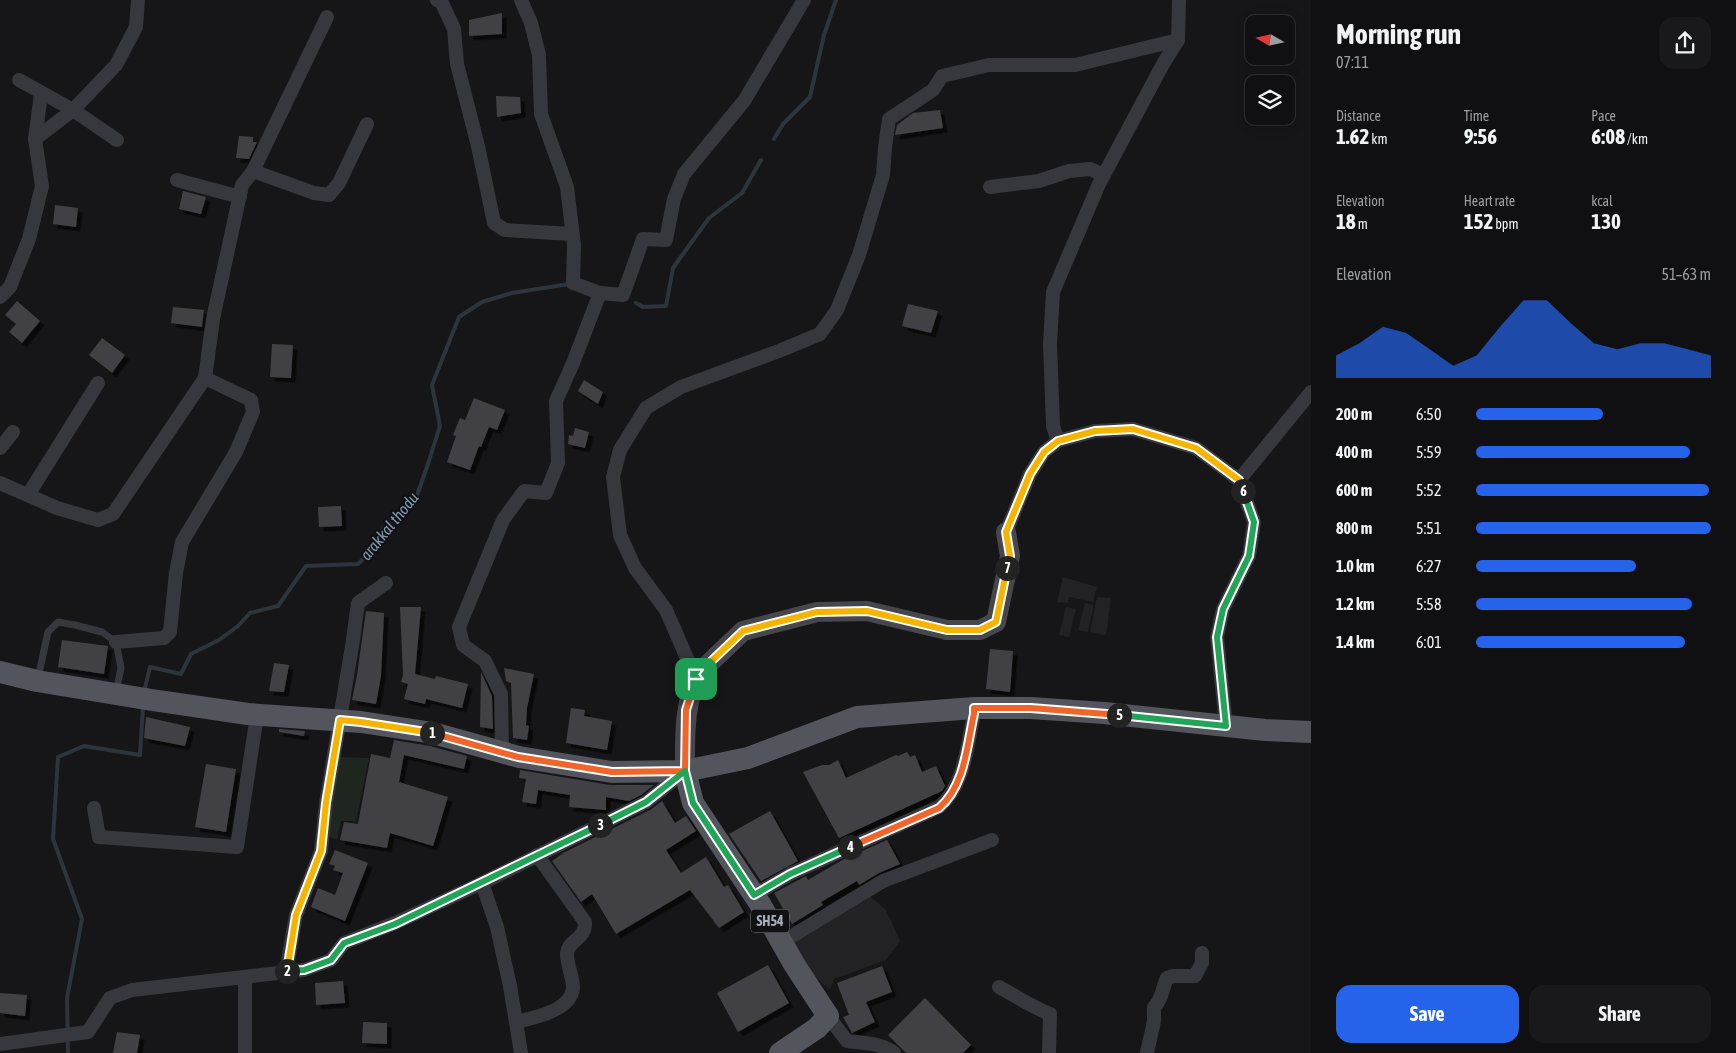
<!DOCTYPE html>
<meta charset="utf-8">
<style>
:root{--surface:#101012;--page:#19191b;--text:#f1f3f6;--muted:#9c9d9f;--line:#303032;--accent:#2563eb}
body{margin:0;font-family:"Asap Condensed",sans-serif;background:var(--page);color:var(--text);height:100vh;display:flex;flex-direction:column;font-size:19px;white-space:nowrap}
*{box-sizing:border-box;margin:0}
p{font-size:16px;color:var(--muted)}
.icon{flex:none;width:28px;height:28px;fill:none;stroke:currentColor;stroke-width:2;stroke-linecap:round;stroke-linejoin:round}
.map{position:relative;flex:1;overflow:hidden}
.sheet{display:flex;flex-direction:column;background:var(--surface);width:425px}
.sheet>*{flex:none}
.needle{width:32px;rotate:279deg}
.buttons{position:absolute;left:1245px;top:15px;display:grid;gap:10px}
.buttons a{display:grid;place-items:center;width:50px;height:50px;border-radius:10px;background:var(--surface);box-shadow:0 2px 12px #0003,0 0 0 1px var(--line);font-size:25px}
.pin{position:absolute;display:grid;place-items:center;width:42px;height:42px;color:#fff;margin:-21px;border-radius:10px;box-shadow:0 2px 8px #0006}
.km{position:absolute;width:25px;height:25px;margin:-12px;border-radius:50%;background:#222;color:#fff;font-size:14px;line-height:25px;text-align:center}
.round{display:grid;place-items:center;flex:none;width:52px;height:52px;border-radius:15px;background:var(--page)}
.headline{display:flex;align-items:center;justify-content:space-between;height:85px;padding:0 25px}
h1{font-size:28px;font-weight:700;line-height:38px}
.figures{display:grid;grid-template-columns:repeat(3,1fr);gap:8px;height:85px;padding:5px 25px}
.figures div{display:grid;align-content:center}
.figures b{font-size:21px;font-weight:700}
.figures small{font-size:14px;font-weight:400}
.figures p{font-size:14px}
.chart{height:140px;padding:10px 25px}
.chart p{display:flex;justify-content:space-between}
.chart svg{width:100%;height:90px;margin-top:5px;fill:var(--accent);opacity:.7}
.button{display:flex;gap:10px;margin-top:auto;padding:10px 25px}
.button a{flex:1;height:58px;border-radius:15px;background:var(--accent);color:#fff;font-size:20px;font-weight:700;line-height:58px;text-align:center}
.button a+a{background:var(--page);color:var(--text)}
ul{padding:0 25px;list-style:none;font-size:16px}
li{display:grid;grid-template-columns:80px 60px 1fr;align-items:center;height:38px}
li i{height:12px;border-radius:6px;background:var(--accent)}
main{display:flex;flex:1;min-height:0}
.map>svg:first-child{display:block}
</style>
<main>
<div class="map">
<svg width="1311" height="1053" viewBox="0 0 1311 1053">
<defs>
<filter id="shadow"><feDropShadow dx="4.5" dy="4.5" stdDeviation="0" flood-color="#0009"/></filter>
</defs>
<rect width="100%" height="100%" fill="#161618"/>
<g fill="#222225">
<polygon points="1063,577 1097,587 1093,602 1069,597 1068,603 1057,602"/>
<polygon points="1097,597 1111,598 1106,635 1090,632"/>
<polygon points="1085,603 1094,605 1088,632 1078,630"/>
<polygon points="1066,607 1076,609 1069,637 1059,635"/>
<polygon points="867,894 886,910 900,941 886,960 834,979 830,990 817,979 788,940"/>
</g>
<polygon fill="#1e261f" points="340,757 369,758 356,821 341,821 337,839 328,837"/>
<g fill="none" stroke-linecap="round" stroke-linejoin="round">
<g stroke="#2c353c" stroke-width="4">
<polyline points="774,139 783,124 810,97 824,35 836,0"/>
<polyline points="636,303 643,307 666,306 673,268 709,218 742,193 761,160"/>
<polyline points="144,692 150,667 181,674 191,654 219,640 238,626 250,613 278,606 306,566 358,564 380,542 382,530 416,498 427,467 440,426 432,385 459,317 482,302 512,293 569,284"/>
<polyline points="68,1053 67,998 82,919 53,839 58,757 84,746 140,755 143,707"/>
</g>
</g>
<g fill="#404145" filter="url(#shadow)">
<polygon points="502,13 502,34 469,36 469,20"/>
<polygon points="496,96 520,97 521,113 497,117"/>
<polygon points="940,110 943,128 895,135 897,125 913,113"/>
<polygon points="239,136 253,137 253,142 257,142 249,159 236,158"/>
<polygon points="183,191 206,197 201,214 179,209"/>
<polygon points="55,205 78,208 76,227 53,224"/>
<polygon points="17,301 40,321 22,343 9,332 16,324 5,315"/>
<polygon points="908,304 938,311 931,333 902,326"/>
<polygon points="173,307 204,310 202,327 171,323"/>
<polygon points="102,338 125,355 112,373 89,355"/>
<polygon points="272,344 293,345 291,378 270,377"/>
<polygon points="584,380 603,392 598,404 578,391"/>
<polygon points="474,398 505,410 497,430 489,427 481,447 479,446 470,470 447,462 456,436 453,435 460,418 465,420"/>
<polygon points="575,428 589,432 585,448 568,444 569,435 573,436"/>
<polygon points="341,506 342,526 319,527 318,507"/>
<polygon points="400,607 421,607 415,674 435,679 436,676 468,684 462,708 426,699 425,704 404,699 408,684 401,682 403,675"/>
<polygon points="366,611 384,613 381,676 376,704 352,700 357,675"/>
<polygon points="62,640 108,646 104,674 58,667"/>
<polygon points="990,649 1013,651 1010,692 986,689"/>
<polygon points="274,663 289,665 284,692 269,691"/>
<polygon points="504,668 534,674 527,708 526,725 529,726 527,740 513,738 511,683 506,681"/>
<polygon points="481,672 492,696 493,729 480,727"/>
<polygon points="571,708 585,710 584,716 612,721 607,750 566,743"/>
<polygon points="146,717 190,727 185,746 144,738"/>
<polygon points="279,729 305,731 304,736 279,732"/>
<polygon points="394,740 430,746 467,756 464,769 404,755 399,782 448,797 433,846 390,833 387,848 340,840 344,822 358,824 371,754 390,758"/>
<polygon points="907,752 910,757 915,755 922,772 936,766 945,786 942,791 839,838 803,772 822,765 829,765 838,760 846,778 896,755 898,756"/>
<polygon points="206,764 236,769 226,832 195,827"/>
<polygon points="520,770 610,785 654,785 641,795 629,801 606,797 606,810 569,807 570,795 538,790 536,804 522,802 526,779 519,778"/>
<polygon points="662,801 675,823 686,816 696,831 666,850 681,873 706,857 724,887 728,885 744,912 719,928 690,890 616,934 592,894 581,902 552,861 563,853 650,810"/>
<polygon points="770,811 798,861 761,881 729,834"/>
<polygon points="887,840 900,864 879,873 859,885 857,881 821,902 823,905 792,924 774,893 806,876 808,880 844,859"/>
<polygon points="335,850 368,863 345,921 311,907 318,888 335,895 343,873 333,870 335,866 329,864"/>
<polygon points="768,965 789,1003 738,1032 717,993"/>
<polygon points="882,966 892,992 866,1002 875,1022 852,1033 843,1017 849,1015 837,983"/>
<polygon points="343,981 345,1003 316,1005 315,983"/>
<polygon points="0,993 27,995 25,1016 0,1013"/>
<polygon points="925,998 971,1045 963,1053 906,1053 888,1035"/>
<polygon points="363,1022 387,1023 387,1044 362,1043"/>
<polygon points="117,1032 140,1035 137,1053 113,1053"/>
</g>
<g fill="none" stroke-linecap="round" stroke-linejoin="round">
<polyline stroke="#37383d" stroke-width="7" points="38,678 48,632 58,622 75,625 102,632 116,642 121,668 116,692"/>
<g stroke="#37383d" stroke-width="14">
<polyline points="437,0 442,3 454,29 457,64 478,146 494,223 505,230 572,234"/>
<polyline points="521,0 531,23 539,55 541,114 567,187 574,245 573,283 600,293 623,295 643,239 666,240 674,199 684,174 744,101 804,0"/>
<polyline points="19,80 73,110 117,140"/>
<polyline points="35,139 73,110 116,65 136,27 138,0"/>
<polyline points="253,171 314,193 329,195 339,183 367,124"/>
<polyline points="177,180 240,197"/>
<polyline points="990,187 1039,181 1069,171 1090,169 1104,175"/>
<polyline points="0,297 10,287 29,239 42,186 35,139 41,94"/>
<polyline points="1058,441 1053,426 1050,344 1053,292 1099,184 1163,64 1178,40"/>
<polyline points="0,448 13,432"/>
<polyline points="0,483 57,508 98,520 113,514 205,378 213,319 242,185 253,171 327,17"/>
<polyline points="28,495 98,383"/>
<polyline points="1006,532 1030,474 1044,452 1058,441 1095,431 1133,429 1196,448 1239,480"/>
<polyline points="116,642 164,638 170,632 176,573 182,542 236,452 253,412 251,400 205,378"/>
<polyline points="696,679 666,610 635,568 620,535 613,477 620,450 646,408 681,387 779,351 820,334 837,310 859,255 883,175 885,147 889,119 933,90 942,76 989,65 1075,65 1178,40 1179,0"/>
<polyline points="1226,726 1217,637 1223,609 1249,556 1254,522 1239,480 1311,392"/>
<polyline points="502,752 501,694 485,661 463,645 459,627 503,520 524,491 546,493 558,463 556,401 573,363 600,293"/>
<polyline points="94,808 99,837 237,847 257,715"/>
<polyline points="482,883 497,927 510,986 521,1053"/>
<path d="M754,895L790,874L939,807C965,786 967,745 974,714V708"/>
<polyline points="782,942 883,881 992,840"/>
<polyline points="286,972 296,915 321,851 326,803 353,640 358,603 386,583"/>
<path d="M999,987C1016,996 1032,1007 1050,1014L1049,1053"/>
<path d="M828,1016L847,1041C862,1043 883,1043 894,1053"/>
<path d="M516,1022C533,1018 571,1011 573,988C573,977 567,965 567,954C568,939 586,940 585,922L537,855"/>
<polyline points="0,1044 88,1032 110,998 132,990 304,970 331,960 344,943 395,923 482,883 646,802 684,772"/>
<polyline points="245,1053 245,977"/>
<path d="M1147,1053L1154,1021V1007C1162,1000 1162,989 1167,978L1173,976H1195L1202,963V953"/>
</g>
<path stroke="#45474d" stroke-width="20" d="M685,771C685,738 683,701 701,671L743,631L817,612L867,611L947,630H980L996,622L1010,556L1006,532"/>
<g stroke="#53555c" stroke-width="22">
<polyline points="0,672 37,681 152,700 248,714 361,722 433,733 519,757 612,772 685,771 748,758 857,717 974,708 1031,708 1104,713 1265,730 1311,732"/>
<polyline points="685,771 693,803 760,904 794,964 828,1016 817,1028 780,1053"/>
</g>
</g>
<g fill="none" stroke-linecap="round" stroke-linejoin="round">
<defs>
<polyline id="split-1" points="432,733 518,757 612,772 685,771 686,710 696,679"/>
<polyline id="split-2" points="287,971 296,915 321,851 326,803 340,720 361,722 432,733"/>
<polyline id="split-3" points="287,971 304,970 331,960 344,943 395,924 600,825"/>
<polyline id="split-4" points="600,825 646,802 685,771 693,803 754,895 790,874 850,847"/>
<path id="split-5" d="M850,847L939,808C965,786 967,745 974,714V708H1031L1119,715"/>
<polyline id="split-6" points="1119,715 1226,726 1217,637 1223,609 1249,556 1254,522 1243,491"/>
<polyline id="split-7" points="1007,568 1010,556 1006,532 1030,474 1044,452 1058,441 1095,431 1133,429 1196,448 1239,480 1243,491"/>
<polyline id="split-8" points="696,679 701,671 743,631 817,612 867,611 947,630 980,630 996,622 1007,568"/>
</defs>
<use href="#split-1" stroke="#fff" stroke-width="10"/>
<use href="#split-2" stroke="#fff" stroke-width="10"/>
<use href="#split-3" stroke="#fff" stroke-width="10"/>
<use href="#split-4" stroke="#fff" stroke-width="10"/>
<use href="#split-5" stroke="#fff" stroke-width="10"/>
<use href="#split-6" stroke="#fff" stroke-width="10"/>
<use href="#split-7" stroke="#fff" stroke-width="10"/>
<use href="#split-8" stroke="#fff" stroke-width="10"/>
<use href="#split-1" stroke="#f0652b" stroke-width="6"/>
<use href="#split-2" stroke="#f5b400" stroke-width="6"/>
<use href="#split-3" stroke="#22a559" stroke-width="6"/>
<use href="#split-4" stroke="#22a559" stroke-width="6"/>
<use href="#split-5" stroke="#f0652b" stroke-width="6"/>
<use href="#split-6" stroke="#22a559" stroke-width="6"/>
<use href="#split-7" stroke="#f5b400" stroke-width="6"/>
<use href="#split-8" stroke="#f5b400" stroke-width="6"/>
</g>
<g text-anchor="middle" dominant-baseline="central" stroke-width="4" stroke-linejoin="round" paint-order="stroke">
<rect fill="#111113" stroke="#7b7e86" stroke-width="1" x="751" y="909.5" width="38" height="23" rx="4"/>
<g font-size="14" font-weight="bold" fill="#a8adb8">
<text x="770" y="921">SH54</text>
</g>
<g font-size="16" font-style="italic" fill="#7f9bb3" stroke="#111113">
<text transform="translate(389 526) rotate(-51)">arakkal thodu</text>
</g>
</g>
</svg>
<div class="buttons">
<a><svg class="needle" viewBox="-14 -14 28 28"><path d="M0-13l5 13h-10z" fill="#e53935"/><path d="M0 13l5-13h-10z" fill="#9c9d9f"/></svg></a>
<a><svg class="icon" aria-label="layers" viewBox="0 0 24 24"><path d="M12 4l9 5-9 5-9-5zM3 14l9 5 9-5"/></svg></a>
</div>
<div class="pin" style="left:696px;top:679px;background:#1e9e55"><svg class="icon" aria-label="arrive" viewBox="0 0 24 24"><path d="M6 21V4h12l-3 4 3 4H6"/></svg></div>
<b class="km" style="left:432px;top:733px">1</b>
<b class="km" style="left:287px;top:971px">2</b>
<b class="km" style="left:600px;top:825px">3</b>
<b class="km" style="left:850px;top:847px">4</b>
<b class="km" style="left:1119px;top:715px">5</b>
<b class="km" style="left:1243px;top:491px">6</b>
<b class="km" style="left:1007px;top:568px">7</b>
</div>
<section class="sheet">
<div class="headline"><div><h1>Morning run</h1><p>07:11</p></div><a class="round"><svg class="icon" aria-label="share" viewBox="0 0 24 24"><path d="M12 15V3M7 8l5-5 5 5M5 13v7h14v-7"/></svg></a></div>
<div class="figures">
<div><p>Distance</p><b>1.62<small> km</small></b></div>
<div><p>Time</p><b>9:56</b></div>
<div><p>Pace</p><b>6:08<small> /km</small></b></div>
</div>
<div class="figures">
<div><p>Elevation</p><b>18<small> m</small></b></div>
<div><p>Heart rate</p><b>152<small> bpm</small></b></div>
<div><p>kcal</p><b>130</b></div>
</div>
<div class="chart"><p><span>Elevation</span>51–63 m</p>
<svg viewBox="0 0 160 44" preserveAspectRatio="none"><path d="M0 44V33L10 27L20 19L30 22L40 30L50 38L60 33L70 19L80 6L90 6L100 17L110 27L120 30L130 27L140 27L150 30L160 33V44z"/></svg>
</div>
<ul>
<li><b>200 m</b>6:50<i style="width:54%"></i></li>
<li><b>400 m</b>5:59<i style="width:91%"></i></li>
<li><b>600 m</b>5:52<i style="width:99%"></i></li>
<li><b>800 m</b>5:51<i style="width:100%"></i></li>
<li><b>1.0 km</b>6:27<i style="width:68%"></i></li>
<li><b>1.2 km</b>5:58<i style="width:92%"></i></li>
<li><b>1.4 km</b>6:01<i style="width:89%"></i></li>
</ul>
<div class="button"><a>Save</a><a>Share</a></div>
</section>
</main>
